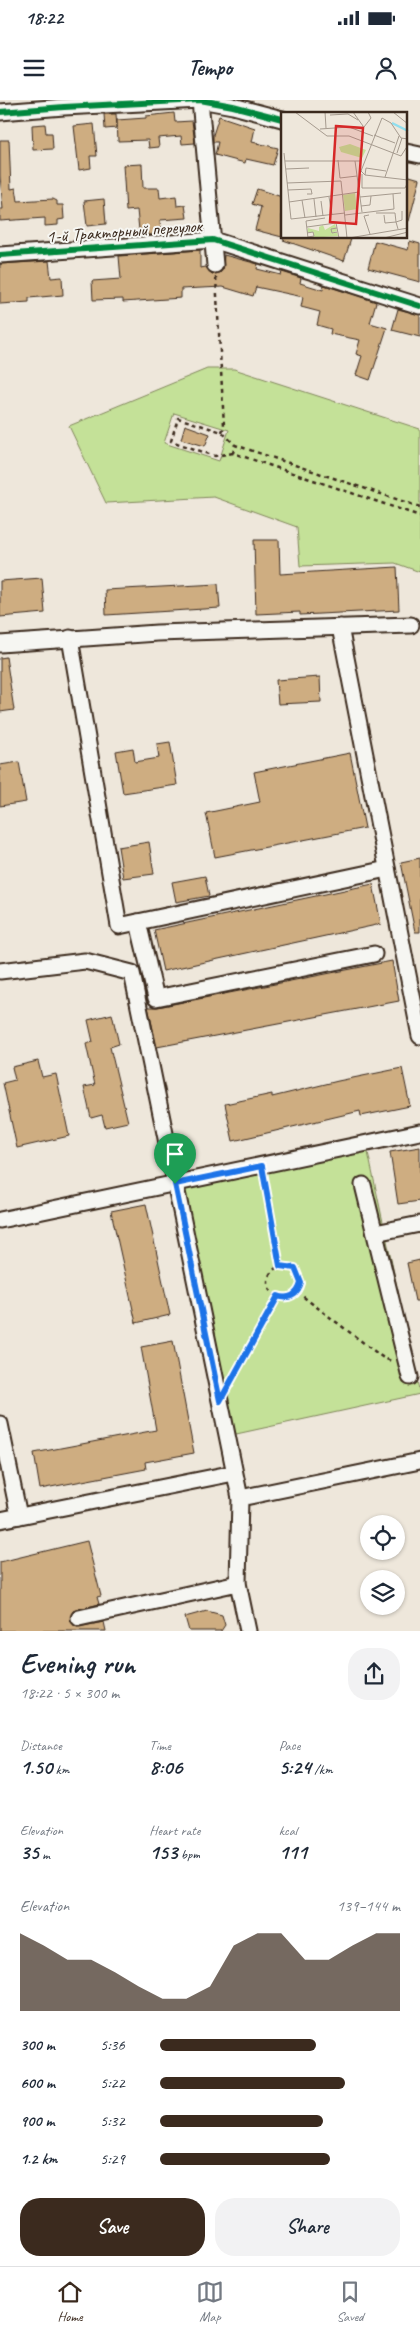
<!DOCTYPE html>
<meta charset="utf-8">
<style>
:root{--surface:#fff;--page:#f2f2f3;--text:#1f2937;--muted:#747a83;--line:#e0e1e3;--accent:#3b2a1e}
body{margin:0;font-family:Caveat,sans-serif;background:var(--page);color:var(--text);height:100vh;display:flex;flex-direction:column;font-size:19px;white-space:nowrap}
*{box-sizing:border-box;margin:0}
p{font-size:16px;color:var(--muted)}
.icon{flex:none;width:28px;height:28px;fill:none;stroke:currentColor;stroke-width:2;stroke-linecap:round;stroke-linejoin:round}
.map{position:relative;height:1531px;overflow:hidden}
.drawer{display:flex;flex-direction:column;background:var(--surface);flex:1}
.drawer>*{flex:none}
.fabs{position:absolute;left:360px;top:1415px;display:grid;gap:10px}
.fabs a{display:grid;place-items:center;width:45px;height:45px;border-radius:50%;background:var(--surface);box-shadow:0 1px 4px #0004;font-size:25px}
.pin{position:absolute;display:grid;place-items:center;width:42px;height:42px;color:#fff;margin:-51px -21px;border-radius:50% 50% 50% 0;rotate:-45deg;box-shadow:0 0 5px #0007}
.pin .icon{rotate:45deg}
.round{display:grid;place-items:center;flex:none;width:52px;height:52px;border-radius:20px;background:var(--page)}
.head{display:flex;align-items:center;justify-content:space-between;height:85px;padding:0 20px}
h1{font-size:28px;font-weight:700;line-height:38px}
.metrics{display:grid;grid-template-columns:repeat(3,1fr);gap:8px;height:85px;padding:5px 20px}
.metrics div{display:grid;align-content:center}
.metrics b{font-size:21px;font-weight:700}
.metrics small{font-size:14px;font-weight:400}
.metrics p{font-size:14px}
.chart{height:140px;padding:10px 20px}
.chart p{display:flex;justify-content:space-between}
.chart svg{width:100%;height:90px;margin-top:5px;fill:var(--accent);opacity:.7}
.action{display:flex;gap:10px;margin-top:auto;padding:10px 20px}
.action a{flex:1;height:58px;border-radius:20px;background:var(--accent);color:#fff;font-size:20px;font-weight:700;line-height:58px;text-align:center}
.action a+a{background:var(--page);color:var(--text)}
ul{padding:0 20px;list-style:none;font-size:16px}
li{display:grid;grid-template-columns:80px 60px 1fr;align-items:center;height:38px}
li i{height:12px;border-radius:6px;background:var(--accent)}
.status{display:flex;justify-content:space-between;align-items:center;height:35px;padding:0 25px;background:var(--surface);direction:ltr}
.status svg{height:14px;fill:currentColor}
header{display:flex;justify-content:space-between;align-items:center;height:65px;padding:0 20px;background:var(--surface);font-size:22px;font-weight:700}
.tabs{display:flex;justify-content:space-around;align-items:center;height:70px;border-top:1px solid var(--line);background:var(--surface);font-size:14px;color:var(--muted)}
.tabs a{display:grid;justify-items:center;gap:2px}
.tabs .current{color:var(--accent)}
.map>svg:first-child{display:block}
</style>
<div class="status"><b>18:22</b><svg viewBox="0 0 49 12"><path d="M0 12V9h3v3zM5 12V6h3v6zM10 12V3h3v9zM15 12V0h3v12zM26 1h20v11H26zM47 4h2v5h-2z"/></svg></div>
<header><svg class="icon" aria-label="menu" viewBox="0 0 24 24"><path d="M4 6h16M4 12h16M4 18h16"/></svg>Tempo<svg class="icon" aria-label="person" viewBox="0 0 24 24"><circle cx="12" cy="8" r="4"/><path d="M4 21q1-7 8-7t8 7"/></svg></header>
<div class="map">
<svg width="420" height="1531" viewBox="0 0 420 1531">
<rect width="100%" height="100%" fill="#eee7db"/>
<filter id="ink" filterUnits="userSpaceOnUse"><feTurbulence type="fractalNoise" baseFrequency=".02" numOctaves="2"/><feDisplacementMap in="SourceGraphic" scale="10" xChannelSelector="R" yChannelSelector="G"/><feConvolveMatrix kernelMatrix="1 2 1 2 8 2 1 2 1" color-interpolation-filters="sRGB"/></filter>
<g filter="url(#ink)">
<g fill="#c4e198" stroke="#80865b" fill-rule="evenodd">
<path d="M207,269H234L420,329V472L395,463L300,466L297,427L214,397L106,403L69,326ZM174,313L229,330L219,361L164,343Z"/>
<polygon points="366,1043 420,1294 227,1336 175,1084"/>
</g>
<g fill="#cead81" stroke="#3b2a1e">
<polygon points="174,13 175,22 192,21 195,43 182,44 181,36 158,38 159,47 149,48 148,40 118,41 117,20 146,18 146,16"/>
<polygon points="104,14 116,14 117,28 105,29"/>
<polygon points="219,16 255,28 252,42 278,48 273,65 246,59 245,63 215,55 218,42 213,42 213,35"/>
<polygon points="45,24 46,33 52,33 53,49 33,50 32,25"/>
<polygon points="94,24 97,56 90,56 91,68 79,70 74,26"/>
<polygon points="0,40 9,40 11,89 16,88 18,101 53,99 57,101 57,105 63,105 64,119 58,120 58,125 45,126 45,118 0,121 0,109 3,109 0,76"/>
<polygon points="142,64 143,88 159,88 160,98 176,96 177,106 185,105 187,118 160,120 161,134 148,135 147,129 139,130 137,110 126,111 123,65"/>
<polygon points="406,75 420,79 409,121 406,121"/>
<polygon points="257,89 282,97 282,137 255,130 261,107 252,104"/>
<polygon points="104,99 106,124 87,126 84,101"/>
<polygon points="284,138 345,138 351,139 344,161 283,140"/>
<polygon points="375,141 408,150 410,141 420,144 420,182 368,168"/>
<polygon points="200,150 200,168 206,167 212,174 220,173 223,169 224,155 258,164 257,169 281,175 282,172 301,178 300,183 323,190 324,185 376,202 370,223 387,228 370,280 356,275 362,256 356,254 360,240 330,234 331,229 317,225 320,212 301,207 303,197 256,187 253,196 223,187 181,189 181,198 123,202 123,199 93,200 92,181 121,179 119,156"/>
<polygon points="49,161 51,178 62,177 63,195 29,198 29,202 0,204 0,164"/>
<polygon points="398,209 420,215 420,237 392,230"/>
<polygon points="185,325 210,334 205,346 181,339"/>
<polygon points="254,440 279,440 280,474 397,467 399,510 300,515 300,512 256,514"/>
<polygon points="42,478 45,513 0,517 0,481"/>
<polygon points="218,484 220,508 106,515 105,490"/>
<polygon points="6,557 14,610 0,612 0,558"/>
<polygon points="320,577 321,602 278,604 276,580"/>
<polygon points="170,642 177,685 123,693 116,651 133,648 135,662 159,658 157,644"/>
<polygon points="350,653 365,728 215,757 206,713 260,702 254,672"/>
<polygon points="19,662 26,702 0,706 0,665"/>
<polygon points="149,742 154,774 123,778 118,747"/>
<polygon points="420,758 420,832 415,832 401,762"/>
<polygon points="205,776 209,796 176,802 172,782"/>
<polygon points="373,784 381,824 163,871 154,830"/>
<polygon points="392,861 399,901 157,947 148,907 158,907"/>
<polygon points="112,914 119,944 110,947 128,1022 105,1027 102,1015 91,1018 84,987 95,985 86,944 93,942 88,920"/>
<polygon points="38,961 42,977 56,974 69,1036 17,1048 3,983 15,980 12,967"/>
<polygon points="402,968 410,1006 361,1016 360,1011 233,1041 225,1004 272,994 272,997 338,981"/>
<polygon points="420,1047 420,1101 398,1104 390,1052"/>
<polygon points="146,1104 170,1215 136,1223 111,1111"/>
<polygon points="420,1160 420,1201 415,1201 407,1163"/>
<polygon points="173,1241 194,1353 145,1362 146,1369 40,1389 34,1353 156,1330 141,1247"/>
<polygon points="87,1441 101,1496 97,1497 99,1504 73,1511 70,1520 77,1527 104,1522 106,1531 0,1531 0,1462"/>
<polygon points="207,1511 222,1515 225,1525 221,1531 189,1531 185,1517"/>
</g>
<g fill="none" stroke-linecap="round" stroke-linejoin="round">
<defs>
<g id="minor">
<polyline points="200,0 215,165"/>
<polyline points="0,12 64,7 200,0 233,6 282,19"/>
<polyline points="406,52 420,55"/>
<polyline points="0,155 213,140 420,206"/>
<polyline points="340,527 420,936"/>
<polyline points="70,538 119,826 387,769"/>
<polyline points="0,544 157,533 411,525"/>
<polyline points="138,822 156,898 374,854"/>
<polyline points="0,871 85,861 132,873 240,1398 238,1483 248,1531"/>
<polyline points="363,1085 410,1277"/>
<polyline points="0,1120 420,1032"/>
<polyline points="375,1133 420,1124"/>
<polyline points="0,1324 19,1416"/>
<polyline points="240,1398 420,1361"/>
<polyline points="0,1420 234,1373"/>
<polyline points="79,1518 238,1483"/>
</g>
</defs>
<use href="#minor" stroke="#3b2a1e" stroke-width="19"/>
<g stroke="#3b2a1e" stroke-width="2.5" stroke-dasharray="4 4" stroke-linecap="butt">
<polyline points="216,177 224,326 222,332"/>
<polyline points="233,353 215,356 171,341 178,318 222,332 235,345"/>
<polyline points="420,407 235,345 233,353 420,416"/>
<polyline points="264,1077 279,1165"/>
<circle cx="284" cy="1182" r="16"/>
<polyline points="297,1192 382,1257 393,1262"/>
<polyline points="230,1282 278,1196"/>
</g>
<use href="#minor" stroke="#f6f6f2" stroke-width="15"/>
<defs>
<g id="cycleway">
<polyline points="0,12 64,7 200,0 233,6 282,19"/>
<polyline points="0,155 213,140 420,206"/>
</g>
</defs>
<use href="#cycleway" stroke="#f6f6f2" stroke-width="9"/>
<use href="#cycleway" stroke="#00873e" stroke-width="6"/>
</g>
</g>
<g fill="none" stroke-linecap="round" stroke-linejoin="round" filter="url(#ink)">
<defs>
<path id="route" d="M262,1066L280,1166L295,1168L301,1183C298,1195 289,1200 278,1196L220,1301L175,1084Z"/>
</defs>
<use href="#route" stroke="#fff" stroke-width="10"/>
<use href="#route" stroke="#1a73e8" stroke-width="6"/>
</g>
<g text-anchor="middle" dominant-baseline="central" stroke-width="4" stroke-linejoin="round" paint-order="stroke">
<g font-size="18" fill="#3b2a1e" stroke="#f6f6f2">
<text transform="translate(124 131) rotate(-4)">1-й Тракторный переулок</text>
</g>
</g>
<g transform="translate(281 12)">
<rect width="126" height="126" fill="#eee7db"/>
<path d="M69,32L85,38L81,46L60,40L58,35ZM74,81L76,97L64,99L62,83ZM54,112L56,119L50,121L56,120L57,124L28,126L33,124L32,120L26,121L27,116L38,119V115L42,113L44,118Z" fill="#c4e198"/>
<path fill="none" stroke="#8fdeee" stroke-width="2.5" d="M111,11L127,19"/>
<path fill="none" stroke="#a69b8f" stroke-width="1" d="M14,0L46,24H68L120,44L127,33M44,0L45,16M72,0L82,14V20M112,0L127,12M49,3L67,2L77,8M83,15L90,6L87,0M39,17L68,15L92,24M93,23L114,31M127,27L120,26L110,11L101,6L80,59L84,63L127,68M3,41L10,107L64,101M116,41L121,26M0,48V69M57,48L59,66L76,64M4,49H79M74,49L81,100M5,57L28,56M81,62V76H124L127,70M84,63L85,56L105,59M104,65L118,24M6,71L60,69L66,126M7,78L30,77L31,82H26M48,85L51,103M79,85L120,81M33,87L35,105M21,88L24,106M40,89L42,104M8,90L78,80M80,94L89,93L90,84M95,101H114L115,110L104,111L103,103M64,103L113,97L112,82M88,103L83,104L89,122M26,115L55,111L58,126M56,116L50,117L51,121L56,120M117,117L115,110L121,108V99M26,121L32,120L33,124L27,125M27,126L25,109L44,106M68,126L127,116M103,126L127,120"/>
<path fill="#d62828" fill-opacity="0.15" stroke="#d62828" stroke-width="2.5" d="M55,14L82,16L75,112L49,110Z"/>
<rect width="126" height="126" fill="none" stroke="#3b2a1e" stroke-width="2.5"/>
</g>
</svg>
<div class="fabs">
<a><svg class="icon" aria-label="locate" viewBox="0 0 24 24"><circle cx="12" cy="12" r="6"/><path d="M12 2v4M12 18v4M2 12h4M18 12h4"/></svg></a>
<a><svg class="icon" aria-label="layers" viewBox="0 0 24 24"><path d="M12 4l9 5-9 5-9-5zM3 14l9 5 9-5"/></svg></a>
</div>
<div class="pin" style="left:175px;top:1084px;background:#1e9e55"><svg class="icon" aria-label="arrive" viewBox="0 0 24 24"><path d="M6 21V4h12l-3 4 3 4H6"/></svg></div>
</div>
<section class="drawer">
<div class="head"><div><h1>Evening run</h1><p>18:22 · 5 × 300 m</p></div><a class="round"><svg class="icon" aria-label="share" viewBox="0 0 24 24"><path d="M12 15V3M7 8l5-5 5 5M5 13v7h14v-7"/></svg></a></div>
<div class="metrics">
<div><p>Distance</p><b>1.50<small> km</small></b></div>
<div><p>Time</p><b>8:06</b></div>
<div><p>Pace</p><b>5:24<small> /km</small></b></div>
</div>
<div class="metrics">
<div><p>Elevation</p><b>35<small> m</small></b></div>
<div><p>Heart rate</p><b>153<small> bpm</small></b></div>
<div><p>kcal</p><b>111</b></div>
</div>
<div class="chart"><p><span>Elevation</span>139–144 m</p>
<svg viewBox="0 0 160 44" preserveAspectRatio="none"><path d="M0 44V6L10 12L20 19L30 19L40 25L50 32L60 38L70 38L80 32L90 12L100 6L110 6L120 19L130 19L140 12L150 6L160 6V44z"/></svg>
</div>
<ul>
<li><b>300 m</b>5:36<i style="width:65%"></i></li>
<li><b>600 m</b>5:22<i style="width:77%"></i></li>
<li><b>900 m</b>5:32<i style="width:68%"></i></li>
<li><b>1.2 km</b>5:29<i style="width:71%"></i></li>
</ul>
<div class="action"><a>Save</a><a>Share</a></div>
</section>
<nav class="tabs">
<a class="current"><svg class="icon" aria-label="home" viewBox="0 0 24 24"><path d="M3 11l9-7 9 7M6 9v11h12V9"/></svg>Home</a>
<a><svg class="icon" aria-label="map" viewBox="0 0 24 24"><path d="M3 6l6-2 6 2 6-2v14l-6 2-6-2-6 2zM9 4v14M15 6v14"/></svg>Map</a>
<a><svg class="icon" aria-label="saved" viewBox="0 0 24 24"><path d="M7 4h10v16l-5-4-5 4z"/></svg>Saved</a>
</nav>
